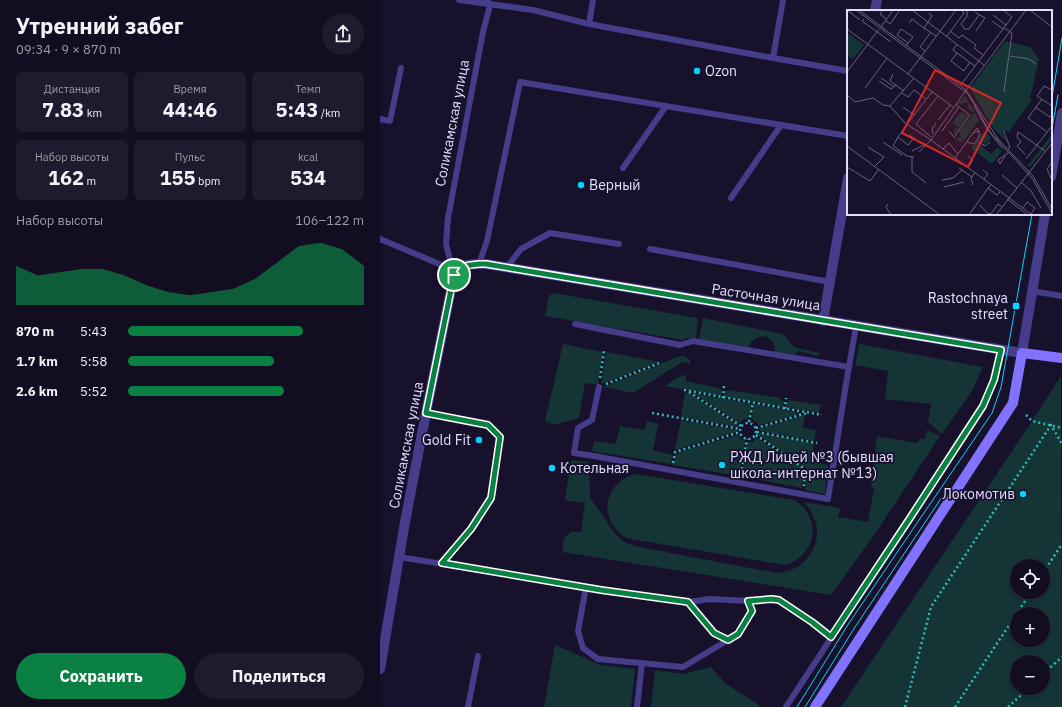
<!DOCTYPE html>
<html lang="ru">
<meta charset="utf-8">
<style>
:root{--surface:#120d21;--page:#1f1b2e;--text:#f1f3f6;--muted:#9c9ca5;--line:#312d3f;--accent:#0b8043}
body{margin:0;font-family:"IBM Plex Sans",sans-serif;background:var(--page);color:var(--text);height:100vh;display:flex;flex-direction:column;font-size:15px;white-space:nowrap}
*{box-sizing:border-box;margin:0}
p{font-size:13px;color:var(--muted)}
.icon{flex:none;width:22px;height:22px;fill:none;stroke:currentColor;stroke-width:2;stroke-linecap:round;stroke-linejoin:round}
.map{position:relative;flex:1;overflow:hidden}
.panel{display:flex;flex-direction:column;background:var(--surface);width:380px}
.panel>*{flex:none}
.fabs{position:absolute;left:630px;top:559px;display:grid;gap:8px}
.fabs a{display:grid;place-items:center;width:40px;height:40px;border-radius:50%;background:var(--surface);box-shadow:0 2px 6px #0003,0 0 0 1px var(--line);font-size:20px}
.pin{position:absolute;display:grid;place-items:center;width:34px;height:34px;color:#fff;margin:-17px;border:2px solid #fff;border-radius:50%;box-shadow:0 1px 4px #0007}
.round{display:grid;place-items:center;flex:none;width:42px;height:42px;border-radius:21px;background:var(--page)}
.summary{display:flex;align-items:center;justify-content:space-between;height:68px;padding:0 16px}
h1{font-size:22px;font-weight:800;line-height:30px}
.metrics{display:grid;grid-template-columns:repeat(3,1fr);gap:6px;height:68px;padding:4px 16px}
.metrics div{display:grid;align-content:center;border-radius:6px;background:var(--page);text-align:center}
.metrics b{font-size:20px;font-weight:800}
.metrics small{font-size:11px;font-weight:400}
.metrics p{font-size:11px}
.chart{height:112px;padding:8px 16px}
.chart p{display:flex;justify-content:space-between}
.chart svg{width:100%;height:72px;margin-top:4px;fill:var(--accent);opacity:.7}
.action{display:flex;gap:8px;margin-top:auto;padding:8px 16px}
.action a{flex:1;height:46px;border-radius:24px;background:var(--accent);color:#fff;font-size:16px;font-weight:800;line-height:46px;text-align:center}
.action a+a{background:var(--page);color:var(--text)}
ul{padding:0 16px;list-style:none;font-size:13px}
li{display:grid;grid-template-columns:64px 48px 1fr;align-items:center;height:30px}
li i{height:10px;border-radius:5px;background:var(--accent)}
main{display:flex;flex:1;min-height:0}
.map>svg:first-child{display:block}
</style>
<main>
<section class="panel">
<div class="summary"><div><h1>Утренний забег</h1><p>09:34 · 9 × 870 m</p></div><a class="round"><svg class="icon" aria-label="share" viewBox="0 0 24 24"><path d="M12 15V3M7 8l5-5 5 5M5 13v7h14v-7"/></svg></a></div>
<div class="metrics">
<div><p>Дистанция</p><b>7.83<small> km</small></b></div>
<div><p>Время</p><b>44:46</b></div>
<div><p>Темп</p><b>5:43<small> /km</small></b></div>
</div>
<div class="metrics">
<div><p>Набор высоты</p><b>162<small> m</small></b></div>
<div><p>Пульс</p><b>155<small> bpm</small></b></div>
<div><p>kcal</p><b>534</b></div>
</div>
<div class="chart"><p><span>Набор высоты</span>106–122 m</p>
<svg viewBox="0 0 160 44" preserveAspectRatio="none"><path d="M0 44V20L10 26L20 24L30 22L40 22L50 26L60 32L70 36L80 38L90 36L100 34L110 28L120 18L130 8L140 6L150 10L160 20V44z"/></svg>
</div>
<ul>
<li><b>870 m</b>5:43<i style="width:74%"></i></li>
<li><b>1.7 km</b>5:58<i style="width:62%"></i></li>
<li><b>2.6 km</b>5:52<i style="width:66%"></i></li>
</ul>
<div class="action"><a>Сохранить</a><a>Поделиться</a></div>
</section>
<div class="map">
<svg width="682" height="707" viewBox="0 0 682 707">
<rect width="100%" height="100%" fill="#18112c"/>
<g fill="#143436" fill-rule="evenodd">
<polygon points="173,293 318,318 316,338 306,338 303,340 165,316 169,296"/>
<path d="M323,318L403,334L411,344L417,348L440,353L438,356L418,351L415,355L395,352C395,334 377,330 368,347L319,339Z"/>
<polygon points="183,344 223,352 218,385 205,383 199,418 173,425 165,421"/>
<polygon points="479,344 603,367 592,391 562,434 548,422 551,404 505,399 508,371 475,365"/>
<polygon points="226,352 279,362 221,384"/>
<polygon points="300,356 304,356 310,360 310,364 302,362 253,393 223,387"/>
<polygon points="302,375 306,376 306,381 339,388 342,391 342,396 285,386"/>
<path d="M681,376L682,707H461L652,421ZM637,566H663V592H637ZM637,614H663V640H637ZM637,662H663V688H637Z"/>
<polygon points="348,390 400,398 401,400 404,401 403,407 344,397 345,391"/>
<polygon points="305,393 309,393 358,425 357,427 301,417"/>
<polygon points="313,393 372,404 370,418 362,420 359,423"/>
<polygon points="409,400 441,405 439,413 405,407"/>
<polygon points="374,404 422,413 379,425 372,419"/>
<polygon points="425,415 423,428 436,430 434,441 380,431 379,428"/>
<polygon points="301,420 357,430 356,432 295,450"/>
<polygon points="267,421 278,424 273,450 292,455 291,464 212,451 214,441 236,444 240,426 265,430"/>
<path d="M547,430L560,436L495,534L451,595L182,552L184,539L191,532H201L205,503L185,500L191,460L209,462L210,498L224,517L230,527L237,536L246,543L259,547L396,573C400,572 405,572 409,571C426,565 438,548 437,530C437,520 430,510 425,502L459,508L460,510L458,517L488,522L494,488L491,487L497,436L537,443L540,439H545Z"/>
<polygon points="380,433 434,443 432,461 434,462 448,465 445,494 425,490 427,468 379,436"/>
<polygon points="357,435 365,442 359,476 293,465 296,453"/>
<polygon points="377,438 425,469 422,488 362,476 367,442 373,442"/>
<path d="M256,474L414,500C443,518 437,556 404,565L246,538C217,520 223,482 256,474Z"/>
<polygon points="175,645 221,665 255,669 251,707 164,707"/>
<polygon points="331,667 345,683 380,706 379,707 271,707 275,670 304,674"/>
</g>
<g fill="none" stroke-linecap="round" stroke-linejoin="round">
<g stroke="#31bcbe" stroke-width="2.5" stroke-dasharray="2 3" stroke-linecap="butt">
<polyline points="220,378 224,351"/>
<polyline points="226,384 282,362"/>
<polyline points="304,390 442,415"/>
<polyline points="309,392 361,426"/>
<polyline points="343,398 344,386"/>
<polyline points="405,409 406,398"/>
<polyline points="272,413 360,429"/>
<polyline points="646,415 652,421 682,428"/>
<polyline points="369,422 373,403"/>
<circle cx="368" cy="431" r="8"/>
<polyline points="376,428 427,413"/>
<polyline points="377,432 437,443"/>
<polyline points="376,435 425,469 424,486"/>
<polyline points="293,463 295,452 360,432"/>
<polyline points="361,474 367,439"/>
<polyline points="663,573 682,544"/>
<polyline points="663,674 682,657"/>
<polyline points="525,707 551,607 671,425 682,444"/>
<polyline points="575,707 651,592"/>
<polyline points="628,707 649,688"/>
</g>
<g stroke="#453c8a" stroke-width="6">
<polyline points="79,0 153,10 209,24 213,0"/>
<polyline points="209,24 393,58 468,71"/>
<polyline points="393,58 403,0"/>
<polyline points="0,119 10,121 21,68"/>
<polyline points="243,168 286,106"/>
<polyline points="351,198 401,125"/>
<polyline points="0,239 64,266 74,275"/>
<polyline points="270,249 450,282"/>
<polyline points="99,264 107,241 140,82 468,136"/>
<polyline points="126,268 141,249 170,233 239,244"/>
<polyline points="74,275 66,244 68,218 103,32 110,5 107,0"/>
<polyline points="652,291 682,296"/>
<polyline points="195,324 300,345 313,341 469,367"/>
<polyline points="219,387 212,420 198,428 194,453 214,456 448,499 466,384 476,326"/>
<polyline points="46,413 108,425 120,437 111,498 91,529 62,563"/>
<polyline points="19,557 221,589 309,602 335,633 348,640 358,634 372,611 369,601 329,599 309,602"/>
<polyline points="206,587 198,631 203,648 218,659 303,667 348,640"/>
<path d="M369,601C376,600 386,598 394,599C406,601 440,628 451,637"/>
<polyline points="88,707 98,656"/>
<polyline points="257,707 262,663"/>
<polyline points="406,707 603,406 614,380 621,350"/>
</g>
<g stroke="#453c8a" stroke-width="10">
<polyline points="495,11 497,0"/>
<polyline points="443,321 468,178"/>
<path d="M0,669L25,522L46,413L74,275C75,273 76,271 78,269C85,263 98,264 106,264L642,353"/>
</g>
<g stroke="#453c8a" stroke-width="10">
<polyline points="671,177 682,113"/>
<polyline points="642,353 665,214"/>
</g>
<polyline stroke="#8173ff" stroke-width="10" points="435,707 633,403 642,353 682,358"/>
<g stroke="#08d3ff" stroke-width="1">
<polyline points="671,103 682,38"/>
<polyline points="671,134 678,95"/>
<polyline points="417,707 469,623 612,413 621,387 652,214"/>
<polyline points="425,707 475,627 562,497"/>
</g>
</g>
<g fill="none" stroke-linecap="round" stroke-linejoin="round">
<defs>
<path id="route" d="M99,264H106L621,350L614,380L603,406L530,518L451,637L432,622L399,600L392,599L368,601L372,611L358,634L348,640L334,633L308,602L221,590L62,563L91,529L111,498L120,437L108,425L46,413L74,275C81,265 87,265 99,264Z"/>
</defs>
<use href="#route" stroke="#fff" stroke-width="8"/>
<use href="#route" stroke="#0b8043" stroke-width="5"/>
</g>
<g fill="#08d3ff" stroke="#18112c" stroke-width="1.5">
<circle cx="317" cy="71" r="4"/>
<circle cx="201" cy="185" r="4"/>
<rect x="632" y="302" width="8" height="8" rx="2"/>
<circle cx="99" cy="440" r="4"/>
<circle cx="342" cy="465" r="4"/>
<circle cx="172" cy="468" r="4"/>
<circle cx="643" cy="494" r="4"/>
</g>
<g text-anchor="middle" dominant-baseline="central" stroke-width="3.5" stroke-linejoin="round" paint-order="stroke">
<g font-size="14" fill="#e2dcff" stroke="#18112c" text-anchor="start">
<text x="325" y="71">Ozon</text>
<text x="209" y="185">Верный</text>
<text x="628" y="298" text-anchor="end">Rastochnaya<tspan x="628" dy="16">street</tspan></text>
<text x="91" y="440" text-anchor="end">Gold Fit</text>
<text x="350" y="457">РЖД Лицей №3 (бывшая<tspan x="350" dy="16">школа-интернат №13)</tspan></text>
<text x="180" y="468">Котельная</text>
<text x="635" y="494" text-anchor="end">Локомотив</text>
</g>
<g font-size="14" fill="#e2dcff" stroke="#18112c">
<text transform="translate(72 123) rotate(-79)">Соликамская улица</text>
<text transform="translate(386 297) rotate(9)">Расточная улица</text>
<text transform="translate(26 445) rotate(-79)">Соликамская улица</text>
</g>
</g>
<g transform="translate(467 10)">
<rect width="205" height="205" fill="#18112c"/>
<path d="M0,22L17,35L6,49L0,45ZM158,31L183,37L192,49L183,88L185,90L162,122L154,120L160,132L146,118L123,78ZM118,85L132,110L115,133L107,128L114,127L112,122L127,103L120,98L122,92L110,95ZM114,102L122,105L107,125V119L112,118L105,113ZM139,122L144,128L138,134L131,130L133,124ZM205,124V130L183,157L180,154H182ZM130,132L144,144L151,137L155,141L145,154L124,138Z" fill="#143436"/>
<path fill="none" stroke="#696280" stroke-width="1" d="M0,0L13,10M9,0L121,84L143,122L185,168L205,203M12,0L119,80L84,130L185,205M36,0L33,4L39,9M65,0L137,55M120,0V6L114,14L118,19H122L132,5M179,0L119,80L151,129L186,166L205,199M183,0L205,17M128,2L138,8L129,21M82,3L85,6L77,18L89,26M146,5L159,15M17,9L15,11L44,32M38,10L43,14L53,0M145,11L156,19M62,13L65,9L77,18M34,17L46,0M157,18L165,23L157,81L159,82M0,19L106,97M103,21L112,28L115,25L129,35L127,38L136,45M100,26L117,3L114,0M110,34L106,40L128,56M59,36L66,27L54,19L50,25L61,33M78,41L73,37L84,22M110,43L104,51L117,61L123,52M163,46L182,49L189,54M0,62L32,19M46,64L43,71L57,81M61,64L109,0M34,68L47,77M32,71L44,79L49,75M113,76L165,7L156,0M18,78L40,48M205,80L197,76L190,86L205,96M55,83L61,87L67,80L79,89M0,85L8,92L26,88L36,95L43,96L58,113L84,130M195,89L181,108L200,122M127,95L140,119L156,139M43,96L67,68M56,97L67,105L51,127L61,135L67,128L62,125M188,97L203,107L205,105M67,105L85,82M91,110L103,95M156,120L163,137L161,139M95,121L112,97M102,121L107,127L123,105L108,94M86,124L85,119L89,113M51,127L46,136L60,146L67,147M84,127L69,114L91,86M130,131L138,136L143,132M36,132L55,145M120,132L127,134L132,127V121M0,136L93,205M21,137L37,147L28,156M96,139L102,133L111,144M65,141L77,135M72,142L84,130M178,144L170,136L174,132L170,127L171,122L198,141M158,146L153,154L151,150L162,142M65,147V162L79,173M108,148L126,123L132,121L130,118L126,123M179,149L205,116M205,152L200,159L205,170M0,157L23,171L32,159M112,158L125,167M121,158L126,150L121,146M136,160L141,164L137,169M155,165L170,178M95,170L106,168L115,160M174,172L184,181L194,198M126,175L124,168L128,163M144,175L141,178L150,185L153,182M97,177L117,172M160,189L181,205M41,194L39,197L44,205M133,195L140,203L144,204L151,194L155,197M176,198L180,192L188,198L184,204M122,205L141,178M149,205L205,133"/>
<path fill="#d62828" fill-opacity="0.15" stroke="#d62828" stroke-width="2" d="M88,60L154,93L121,157L55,123Z"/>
<rect width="205" height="205" fill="none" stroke="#e2dcff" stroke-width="2"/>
</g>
</svg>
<div class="fabs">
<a><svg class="icon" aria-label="locate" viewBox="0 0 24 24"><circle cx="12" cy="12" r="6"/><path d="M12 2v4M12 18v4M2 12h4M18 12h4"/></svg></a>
<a>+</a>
<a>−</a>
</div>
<div class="pin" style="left:74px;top:275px;background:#1e9e55"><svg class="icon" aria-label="arrive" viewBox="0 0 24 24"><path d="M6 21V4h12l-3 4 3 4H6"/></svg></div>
</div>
</main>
